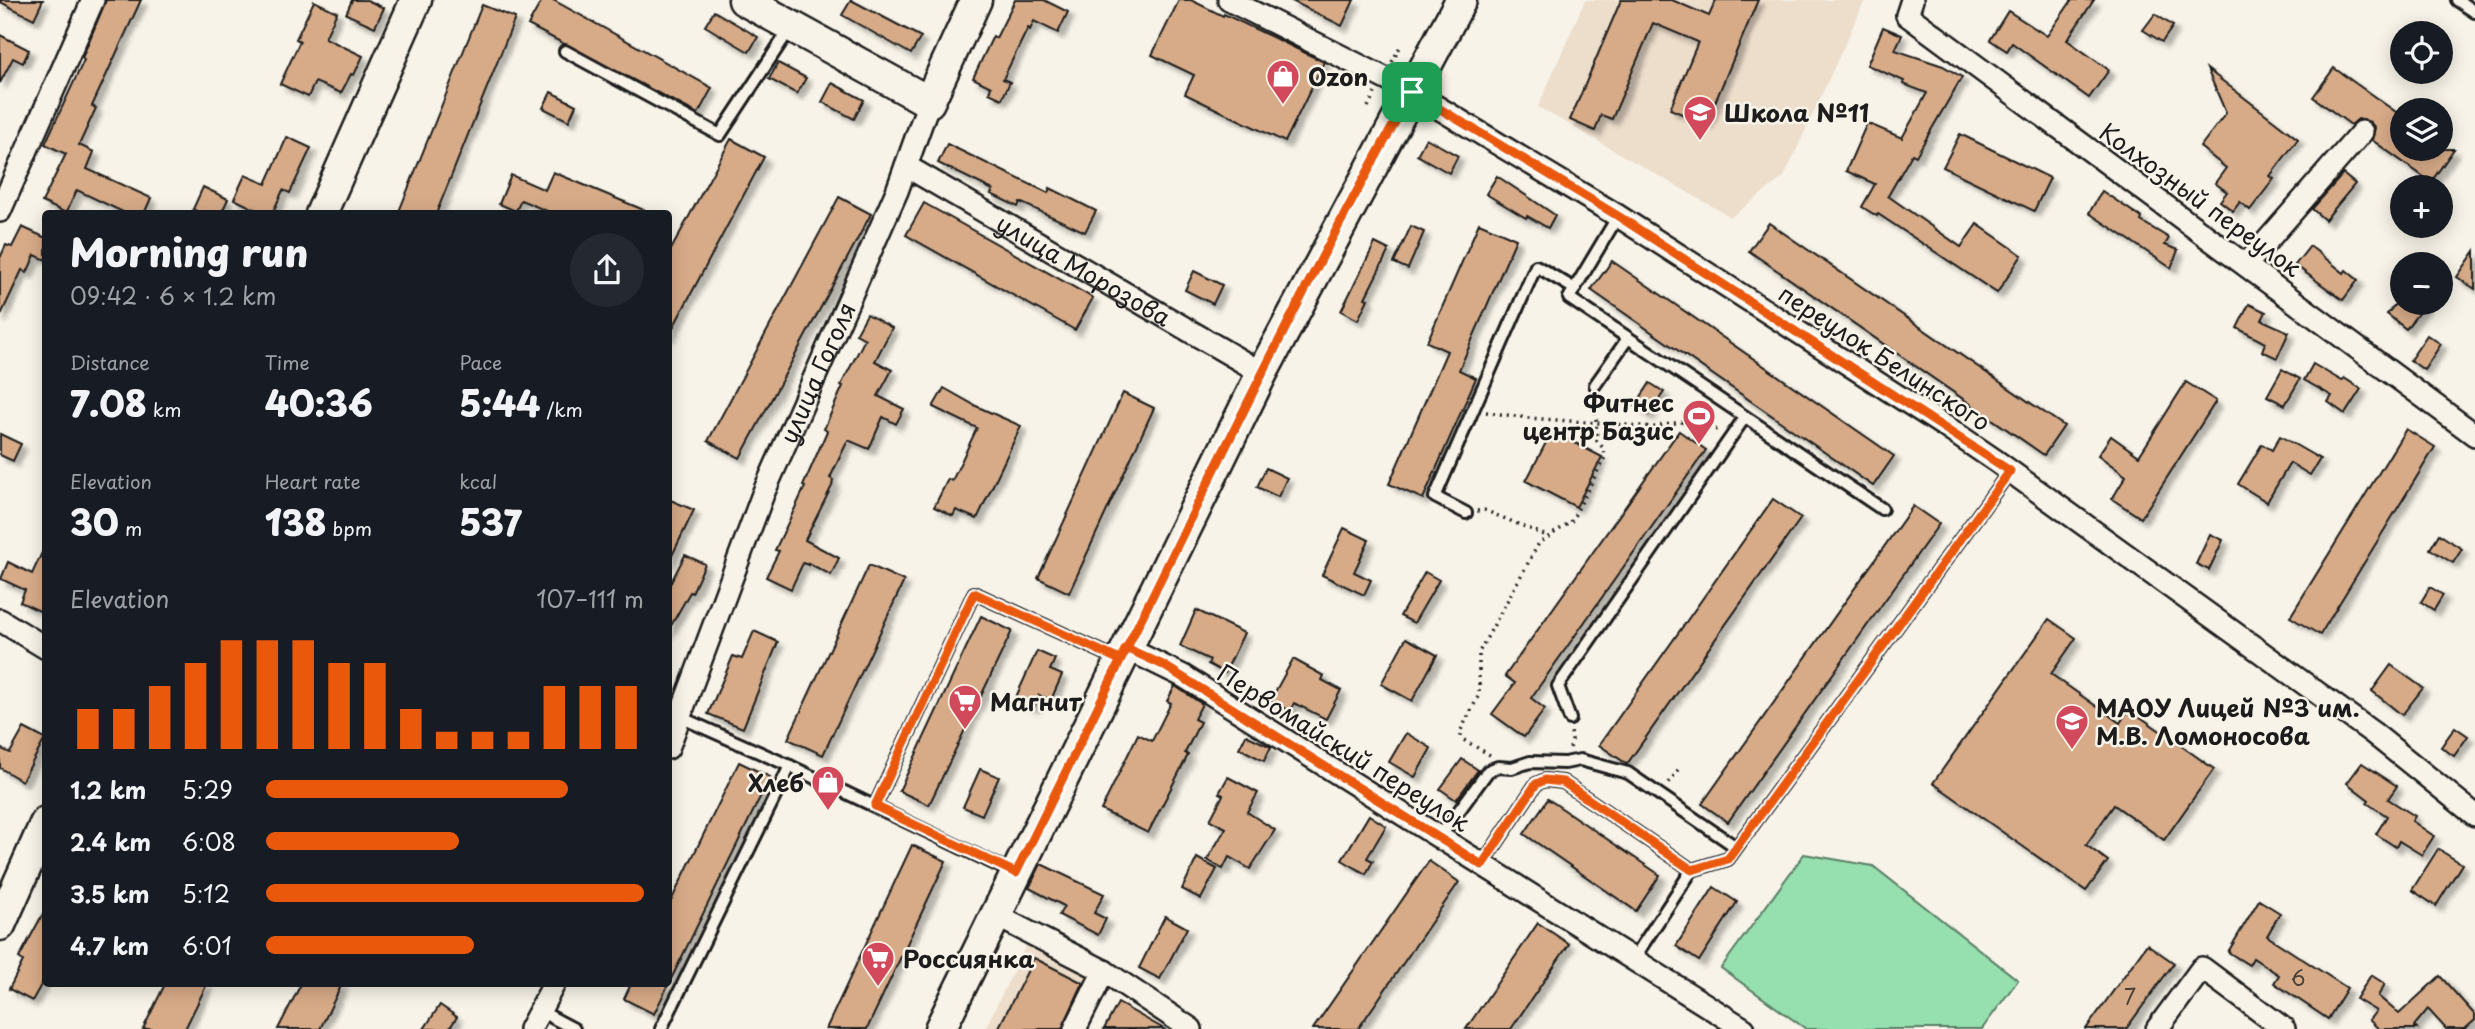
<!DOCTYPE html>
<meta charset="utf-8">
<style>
:root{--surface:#171b24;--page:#242831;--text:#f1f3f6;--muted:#9ea1a6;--accent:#ea580c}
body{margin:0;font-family:"Playpen Sans",sans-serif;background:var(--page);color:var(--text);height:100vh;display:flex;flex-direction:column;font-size:26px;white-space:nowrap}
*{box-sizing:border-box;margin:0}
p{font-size:23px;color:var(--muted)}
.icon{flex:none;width:38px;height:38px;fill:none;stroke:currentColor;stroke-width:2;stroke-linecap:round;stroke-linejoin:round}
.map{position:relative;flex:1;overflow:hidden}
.drawer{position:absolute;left:42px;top:210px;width:630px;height:777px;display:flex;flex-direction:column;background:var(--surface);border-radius:7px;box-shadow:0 4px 18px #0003}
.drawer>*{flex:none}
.buttons{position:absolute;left:2390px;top:21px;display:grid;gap:14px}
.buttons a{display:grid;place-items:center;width:63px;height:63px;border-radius:50%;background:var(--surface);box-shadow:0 4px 18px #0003;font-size:35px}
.pin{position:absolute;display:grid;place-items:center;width:60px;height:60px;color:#fff;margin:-30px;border-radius:14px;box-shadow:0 4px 10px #0006}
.round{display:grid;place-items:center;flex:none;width:74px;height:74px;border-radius:37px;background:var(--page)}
.headline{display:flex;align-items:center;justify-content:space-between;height:119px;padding:0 28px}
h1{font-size:38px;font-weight:800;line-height:52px}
.figures{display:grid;grid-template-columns:repeat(3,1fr);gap:10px;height:119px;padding:7px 28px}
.figures div{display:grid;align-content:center}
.figures b{font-size:35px;font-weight:800}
.figures small{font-size:19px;font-weight:400}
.figures p{font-size:19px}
.chart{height:196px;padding:14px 28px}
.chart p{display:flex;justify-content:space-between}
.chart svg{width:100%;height:126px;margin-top:7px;stroke:var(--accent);stroke-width:6}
ul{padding:0 28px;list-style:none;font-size:23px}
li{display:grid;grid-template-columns:112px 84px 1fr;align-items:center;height:52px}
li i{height:18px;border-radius:9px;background:var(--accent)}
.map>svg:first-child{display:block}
</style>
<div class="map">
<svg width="2475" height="1029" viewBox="0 0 2475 1029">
<defs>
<filter id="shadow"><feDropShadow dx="5.5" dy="5.5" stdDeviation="2" flood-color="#0004"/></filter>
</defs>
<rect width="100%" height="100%" fill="#f7f3e8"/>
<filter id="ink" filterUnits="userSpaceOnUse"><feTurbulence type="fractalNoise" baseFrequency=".0143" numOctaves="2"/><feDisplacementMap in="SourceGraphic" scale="14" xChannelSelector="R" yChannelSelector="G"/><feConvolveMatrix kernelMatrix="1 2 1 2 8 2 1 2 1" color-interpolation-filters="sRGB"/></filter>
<g filter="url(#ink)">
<g fill="#edddcb">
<polygon points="1585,0 1865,0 1784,177 1731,217 1538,107"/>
<polygon points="1032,933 1104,971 1074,1029 985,1029"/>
</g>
<polygon fill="#96dfae" stroke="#597e65" stroke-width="2" points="1804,854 1873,866 2018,980 1982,1029 1806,1029 1721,968"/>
<g fill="#d7ab88" stroke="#1c1c1c" stroke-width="2" filter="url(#shadow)">
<polygon points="0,0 43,0 34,19 0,2"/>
<polygon points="106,0 141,0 92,106 96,108 79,145 94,152 87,169 151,198 144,214 127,214 77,190 66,213 42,202 66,154 45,144 84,60 82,58"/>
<polygon points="352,0 367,0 384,8 375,27 346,14"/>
<polygon points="542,0 553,0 712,88 698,114 528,25"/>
<polygon points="851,0 921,37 911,54 842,15"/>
<polygon points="1015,0 1044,0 1068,12 1058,33 1034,21 1030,30 1028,28 1003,79 1010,82 1002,99 989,93 991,87 973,78 993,36 996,38"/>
<polygon points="1179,0 1191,0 1223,16 1224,14 1324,62 1285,142 1185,94 1194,75 1152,55"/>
<polygon points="1290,0 1354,0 1342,26"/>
<polygon points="1621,0 1672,0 1709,16 1716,0 1758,0 1706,124 1670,109 1698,42 1653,23 1612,119 1601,115 1595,131 1570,120"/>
<polygon points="2072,0 2094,0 2067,40 2109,70 2089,98 2012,43 2007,51 1990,40 2008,11 2047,36"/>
<polygon points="314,1 337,12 325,38 363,56 354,75 351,74 341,93 315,82 308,97 280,84 300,41 296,39"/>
<polygon points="482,5 515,18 436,214 398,214"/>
<polygon points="714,11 758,37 749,52 705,26"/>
<polygon points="2155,14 2173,26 2162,42 2143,30"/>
<polygon points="1883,27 1902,35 1895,50 1943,66 1962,77 1916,156 1912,154 1888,196 1961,247 1977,224 2022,255 1997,293 1878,214 1877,216 1862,207 1875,184 1846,171 1867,123 1902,138 1927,93 1903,84 1904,81 1867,65"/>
<polygon points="0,35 29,50 23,63 13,58 0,83"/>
<polygon points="778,63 806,78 797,94 769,79"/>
<polygon points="2334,68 2403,117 2403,149 2454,149 2431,182 2372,140 2375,128 2370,122 2358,119 2351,125 2313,97"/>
<polygon points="2207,69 2298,139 2270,176 2274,179 2250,210 2240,202 2233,211 2220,201 2227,192 2215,183 2226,168 2200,147 2226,113"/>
<polygon points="832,83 864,100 854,119 822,102"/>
<polygon points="551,92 576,105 569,121 543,108"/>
<polygon points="1960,134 2050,178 2034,211 1943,167"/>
<polygon points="287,137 311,148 290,193 283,190 272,214 265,214 234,199 245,175 266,184"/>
<polygon points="1426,138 1458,156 1449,173 1417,155"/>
<polygon points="731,139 764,157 668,337 668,255"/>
<polygon points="947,144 1048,193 1050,188 1096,211 1085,232 1020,202 1018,207 991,194 993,190 938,163"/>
<polygon points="553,172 651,213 651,214 554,214 521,200 516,211 499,204 511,175 545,190"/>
<polygon points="2343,174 2355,184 2325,220 2312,209"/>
<polygon points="1497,176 1555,215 1548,228 1527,216 1526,218 1486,194"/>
<polygon points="203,187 228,199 221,214 202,214 193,209"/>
<polygon points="2102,191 2142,218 2141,221 2169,238 2165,245 2178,250 2171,268 2089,213"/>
<polygon points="839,197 871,214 740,458 708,441"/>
<polygon points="924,203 1093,298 1075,330 906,235"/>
<polygon points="1479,223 1516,239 1459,370 1476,378 1423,499 1389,484 1447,351 1427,342"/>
<polygon points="1769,223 2064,426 2044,455 1749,251"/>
<polygon points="1411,226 1424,232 1408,269 1394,263"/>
<polygon points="22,227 46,238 46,260 35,255 27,273 22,270 0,317 0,258 6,245 12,247"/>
<polygon points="1375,243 1389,250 1365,298 1368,299 1358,320 1341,311"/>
<polygon points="2310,246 2344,273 2346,270 2358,280 2343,300 2295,265"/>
<polygon points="2475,251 2475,289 2457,277"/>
<polygon points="1612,261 1894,456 1873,486 1591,290"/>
<polygon points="1194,271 1222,285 1213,304 1185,290"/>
<polygon points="2396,303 2426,303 2406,329 2387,314"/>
<polygon points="2249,304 2266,312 2262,320 2289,332 2277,358 2262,351 2265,343 2237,328"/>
<polygon points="867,314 892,328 875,361 892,370 878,396 904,409 896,424 883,417 869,449 848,440 830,478 833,480 832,486 805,540 839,558 831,575 808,563 808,565 803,563 791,589 766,577 779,551 775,550 805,487 803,486 827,431 824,429 843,386 841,385 865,339 856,334"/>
<polygon points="2427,335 2441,344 2424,370 2410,360"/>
<polygon points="2313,364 2342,381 2344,378 2361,389 2345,414 2328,402 2332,396 2304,380"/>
<polygon points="2282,369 2300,379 2285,405 2267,396"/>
<polygon points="2186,382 2216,401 2141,518 2112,499 2126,476 2098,455 2111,436 2139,456"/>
<polygon points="1650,383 1664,392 1648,415 1635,406"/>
<polygon points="944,388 976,406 1021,426 977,519 956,510 953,516 934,507 948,479 952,481 977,428 933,407"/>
<polygon points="1123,393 1154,408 1069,593 1038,578"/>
<polygon points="2406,429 2435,447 2320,635 2290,617"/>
<polygon points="1552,431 1602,457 1576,507 1526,481"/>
<polygon points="1679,431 1706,450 1531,698 1545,709 1524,737 1492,714 1515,683 1505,676"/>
<polygon points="0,434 21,444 13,461 0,455"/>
<polygon points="2280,436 2320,459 2310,475 2290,463 2267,502 2238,484 2262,444 2272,450"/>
<polygon points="1266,468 1287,478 1278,497 1257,487"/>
<polygon points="668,499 694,510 668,564"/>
<polygon points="1773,499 1801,518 1627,764 1599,745"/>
<polygon points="1913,506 1939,524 1728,822 1702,804"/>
<polygon points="1344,528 1369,540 1354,572 1371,580 1364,595 1322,575"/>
<polygon points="2210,534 2223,540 2209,570 2196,564"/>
<polygon points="2439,534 2462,549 2453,563 2430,549"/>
<polygon points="46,544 46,614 20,602 25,590 1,579 8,562 32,574"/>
<polygon points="685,555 705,564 692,593 690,592 668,631 668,588"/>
<polygon points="869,565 904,581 823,755 788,739"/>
<polygon points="1425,572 1439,580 1414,623 1400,616"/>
<polygon points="2430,587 2443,595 2434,610 2421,602"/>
<polygon points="1196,610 1244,633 1225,673 1208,664 1210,660 1180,646"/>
<polygon points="981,616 1012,631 929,805 899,791"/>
<polygon points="2049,619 2076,638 2051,674 2120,723 2129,709 2214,769 2164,840 2114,805 2086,845 2108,861 2086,891 1933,783"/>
<polygon points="754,631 778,642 743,728 708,714 733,656 742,659"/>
<polygon points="1406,638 1437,655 1412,701 1381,684"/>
<polygon points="1037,651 1055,659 1050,670 1062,675 1051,700 1039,695 1034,707 1015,699"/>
<polygon points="1293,659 1324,676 1322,680 1341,690 1326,719 1294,703 1290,711 1270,701"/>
<polygon points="2391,665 2423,688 2402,715 2372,691"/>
<polygon points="1175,686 1202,704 1194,719 1200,722 1185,753 1188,755 1148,833 1101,810 1138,734 1152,741 1171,703 1167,701"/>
<polygon points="2455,727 2468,736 2454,756 2441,747"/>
<polygon points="24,728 45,739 22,781 0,768 0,748 10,753"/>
<polygon points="1406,733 1431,748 1415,777 1389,762"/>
<polygon points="1246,735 1271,747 1264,761 1239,748"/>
<polygon points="1462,759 1478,770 1456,800 1440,789"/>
<polygon points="739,762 770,777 654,1014 624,999 631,984 668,984 668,907"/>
<polygon points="2362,763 2397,786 2388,799 2415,816 2412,821 2434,836 2422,855 2399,841 2396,847 2376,834 2387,816 2367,803 2369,800 2347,783"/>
<polygon points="980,769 999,777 982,815 963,807"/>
<polygon points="1228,777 1258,793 1247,812 1275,830 1250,869 1229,857 1223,869 1207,860 1226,828 1210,820 1223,795 1219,793"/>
<polygon points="1548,799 1660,875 1636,911 1524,834"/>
<polygon points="1369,815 1386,826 1367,858 1373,861 1366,874 1342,860"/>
<polygon points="912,845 946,861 867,1029 826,1029"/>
<polygon points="2438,849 2462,864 2436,906 2412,890"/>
<polygon points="1197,858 1217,869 1201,899 1182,889"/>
<polygon points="1429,861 1459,882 1358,1029 1313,1029"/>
<polygon points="1041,864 1104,894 1094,913 1106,919 1098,935 1059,915 1064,906 1029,888"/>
<polygon points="1714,887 1737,902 1699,961 1676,946"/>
<polygon points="2259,900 2280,913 2267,936 2347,988 2328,1019 2274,983 2279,975 2253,958 2249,965 2228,952"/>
<polygon points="46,908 46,976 32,1001 9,989 23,961 19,958"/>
<polygon points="1165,916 1187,928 1160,979 1139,968"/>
<polygon points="1538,923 1569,944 1511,1029 1466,1029"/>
<polygon points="2147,944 2174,963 2126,1029 2086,1029"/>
<polygon points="1034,958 1083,983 1062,1029 998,1029"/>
<polygon points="2371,975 2385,984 2378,996 2399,1014 2440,976 2475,1015 2475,1020 2465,1029 2446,1029 2428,1009 2414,1026 2417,1029 2379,1029 2369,1020 2376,1011 2356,999"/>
<polygon points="165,984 207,984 185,1029 143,1029"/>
<polygon points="301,984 342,984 320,1029 278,1029"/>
<polygon points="1118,1003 1164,1029 1104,1029"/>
<polygon points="440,1005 457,1017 449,1029 424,1029"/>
</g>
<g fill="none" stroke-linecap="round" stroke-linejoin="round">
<defs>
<g id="lane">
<polyline points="2457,0 2475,12"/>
<polyline points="565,51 720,135 791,27"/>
<polyline points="1618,216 1569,298 1882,509"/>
<polyline points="1595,385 1628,338"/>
<polyline points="1466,513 1435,497 1536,266 1575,289"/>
<polyline points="680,717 790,766 1014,873"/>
<polyline points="1570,719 1558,686 1745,417"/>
<polyline points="875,806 974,593 1120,660"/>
<polyline points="1439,838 1488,771 1498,767 1512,768 1530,762 1565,763 1580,760 1628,773 1736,847"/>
<polyline points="1482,865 1536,784 1545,780 1563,782 1692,870"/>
<polyline points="1634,958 1692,870 1728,859 2010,471"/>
<polyline points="540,1011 574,1029"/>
<polyline points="661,1029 790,766"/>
</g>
<g id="street">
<polyline points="1229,0 1412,92 1618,216 1946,427 1996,461 2373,733 2475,815"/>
<polyline points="1912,0 1907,15 2475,435"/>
<path id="s1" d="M906,166L1262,373"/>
<polyline points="0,211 93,0"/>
<polyline points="2246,265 2362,132"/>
<polyline points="0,620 46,648"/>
<polyline points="1126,648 1183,676 1744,1029"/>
<path id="s2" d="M668,748L763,494L897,191L929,102"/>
<polyline points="995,915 1104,971 1191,1029"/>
<polyline points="530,1029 554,984"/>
<polyline points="1075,1029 1104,971"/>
<polyline points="2157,1029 2202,968 2284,1029"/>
</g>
<g id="secondary">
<polyline points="744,0 929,102 976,0"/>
<polyline points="321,214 416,0"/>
<polyline points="0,925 46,822"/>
<polyline points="940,1029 1262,373 1461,0"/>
</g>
</defs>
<use href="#lane" stroke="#1c1c1c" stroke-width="16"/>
<use href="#street" stroke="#1c1c1c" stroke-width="26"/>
<use href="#secondary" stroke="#1c1c1c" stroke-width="35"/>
<g stroke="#1c1c1c" stroke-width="3.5" stroke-dasharray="2 5" stroke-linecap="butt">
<polyline points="1392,62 1401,45"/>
<polyline points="1368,107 1375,93"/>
<polyline points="1486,412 1528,418 1654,427 1680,422 1718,430"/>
<polyline points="1477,511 1484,510 1547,536"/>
<polyline points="1570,748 1572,740 1571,731"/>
<polyline points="1490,755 1462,739 1460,732 1479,695 1479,652 1539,543 1571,522 1605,457 1604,449 1597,441 1595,398"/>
<polyline points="1669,783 1679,768"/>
</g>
<use href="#lane" stroke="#f7f3e8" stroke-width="10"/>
<use href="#street" stroke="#f7f3e8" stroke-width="21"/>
<use href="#secondary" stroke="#f7f3e8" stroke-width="30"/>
</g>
</g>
<g fill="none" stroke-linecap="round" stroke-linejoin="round" filter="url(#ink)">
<defs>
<path id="route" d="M1412,92C1326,243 1249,399 1173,554C1121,661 1068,767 1016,873L875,806L974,593L1120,660L1126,648L1163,665L1482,865L1536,784L1545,780L1563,782L1692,870L1728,859L2010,471L1618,216L1412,92"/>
</defs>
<use href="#route" stroke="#fff" stroke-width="14"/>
<use href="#route" stroke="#ea580c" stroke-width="9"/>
</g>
<defs>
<symbol id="shop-pin" viewBox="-11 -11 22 30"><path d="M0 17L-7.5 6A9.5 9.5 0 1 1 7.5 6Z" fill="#d1495b" stroke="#f7f3e8"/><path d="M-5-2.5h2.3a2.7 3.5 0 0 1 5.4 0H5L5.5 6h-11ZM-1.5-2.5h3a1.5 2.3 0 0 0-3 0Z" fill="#fff"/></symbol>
<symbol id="school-pin" viewBox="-11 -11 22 30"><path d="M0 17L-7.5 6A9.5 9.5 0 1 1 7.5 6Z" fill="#d1495b" stroke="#f7f3e8"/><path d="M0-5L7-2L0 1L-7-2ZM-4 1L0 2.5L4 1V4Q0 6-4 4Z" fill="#fff"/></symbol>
<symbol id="stadium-pin" viewBox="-11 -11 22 30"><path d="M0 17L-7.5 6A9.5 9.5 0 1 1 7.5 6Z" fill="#d1495b" stroke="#f7f3e8"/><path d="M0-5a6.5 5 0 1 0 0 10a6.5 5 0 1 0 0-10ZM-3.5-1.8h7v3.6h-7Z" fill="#fff"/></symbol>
<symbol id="supermarket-pin" viewBox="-11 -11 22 30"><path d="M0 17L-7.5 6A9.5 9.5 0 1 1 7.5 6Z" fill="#d1495b" stroke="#f7f3e8"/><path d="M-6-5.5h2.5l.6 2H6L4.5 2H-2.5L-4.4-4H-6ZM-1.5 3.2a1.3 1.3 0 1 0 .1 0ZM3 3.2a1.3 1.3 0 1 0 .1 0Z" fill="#fff"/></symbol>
</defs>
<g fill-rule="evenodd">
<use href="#shop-pin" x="1264" y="57" width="38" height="52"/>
<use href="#school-pin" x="1681" y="93" width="38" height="52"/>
<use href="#stadium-pin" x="1680" y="397" width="38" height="52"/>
<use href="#supermarket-pin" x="946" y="682" width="38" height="52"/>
<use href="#school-pin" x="2053" y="702" width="38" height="52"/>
<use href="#shop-pin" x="809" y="763" width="38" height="52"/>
<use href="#supermarket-pin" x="859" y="939" width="38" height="52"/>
</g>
<g text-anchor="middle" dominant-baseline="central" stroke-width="5" stroke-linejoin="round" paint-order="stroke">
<g font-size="21" fill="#4b4037">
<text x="2298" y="977">6</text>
<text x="2130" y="996">7</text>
</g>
<g font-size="24" font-weight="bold" fill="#1c1c1c" stroke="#f7f3e8" text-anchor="start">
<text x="1308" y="76">Ozon</text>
<text x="1724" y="112">Школа №11</text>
<text x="1674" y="402" text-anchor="end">Фитнес<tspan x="1674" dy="28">центр Базис</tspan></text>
<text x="990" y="701">Магнит</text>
<text x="2096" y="707">МАОУ Лицей №3 им.<tspan x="2096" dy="28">М.В. Ломоносова</tspan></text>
<text x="804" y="782" text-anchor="end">Хлеб</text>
<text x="903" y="958">Россиянка</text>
</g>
<g font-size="24" fill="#1c1c1c" stroke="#f7f3e8">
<text transform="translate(2201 199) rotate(36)">Колхозный переулок</text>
<text stroke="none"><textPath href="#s1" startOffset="206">улица Морозова</textPath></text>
<text transform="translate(1885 357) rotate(33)">переулок Белинского</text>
<text stroke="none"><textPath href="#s2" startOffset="404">улица Гоголя</textPath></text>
<text transform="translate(1344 747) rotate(32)">Первомайский переулок</text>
</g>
</g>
</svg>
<div class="buttons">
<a><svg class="icon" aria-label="locate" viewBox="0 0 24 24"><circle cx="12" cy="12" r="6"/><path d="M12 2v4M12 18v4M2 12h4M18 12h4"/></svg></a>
<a><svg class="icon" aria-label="layers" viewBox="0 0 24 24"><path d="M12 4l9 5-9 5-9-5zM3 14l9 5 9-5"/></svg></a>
<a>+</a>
<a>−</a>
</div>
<div class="pin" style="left:1412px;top:92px;background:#1e9e55"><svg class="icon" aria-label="arrive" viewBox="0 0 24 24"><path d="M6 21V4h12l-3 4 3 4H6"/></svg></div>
<section class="drawer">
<div class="headline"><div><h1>Morning run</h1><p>09:42 · 6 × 1.2 km</p></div><a class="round"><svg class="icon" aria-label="share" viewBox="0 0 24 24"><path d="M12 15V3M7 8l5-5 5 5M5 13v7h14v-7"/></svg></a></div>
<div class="figures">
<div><p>Distance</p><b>7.08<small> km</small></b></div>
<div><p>Time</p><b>40:36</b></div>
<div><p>Pace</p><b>5:44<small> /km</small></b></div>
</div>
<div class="figures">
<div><p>Elevation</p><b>30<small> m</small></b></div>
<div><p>Heart rate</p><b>138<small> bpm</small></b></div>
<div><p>kcal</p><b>537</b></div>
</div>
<div class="chart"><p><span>Elevation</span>107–111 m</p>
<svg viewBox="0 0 160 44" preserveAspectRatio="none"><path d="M5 44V30M15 44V30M25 44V22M35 44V14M45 44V6M55 44V6M65 44V6M75 44V14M85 44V14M95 44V30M105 44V38M115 44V38M125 44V38M135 44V22M145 44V22M155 44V22"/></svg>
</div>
<ul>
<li><b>1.2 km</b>5:29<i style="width:80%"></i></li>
<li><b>2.4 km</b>6:08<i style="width:51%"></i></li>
<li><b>3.5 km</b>5:12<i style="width:100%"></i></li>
<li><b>4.7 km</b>6:01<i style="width:55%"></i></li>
</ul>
</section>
</div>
